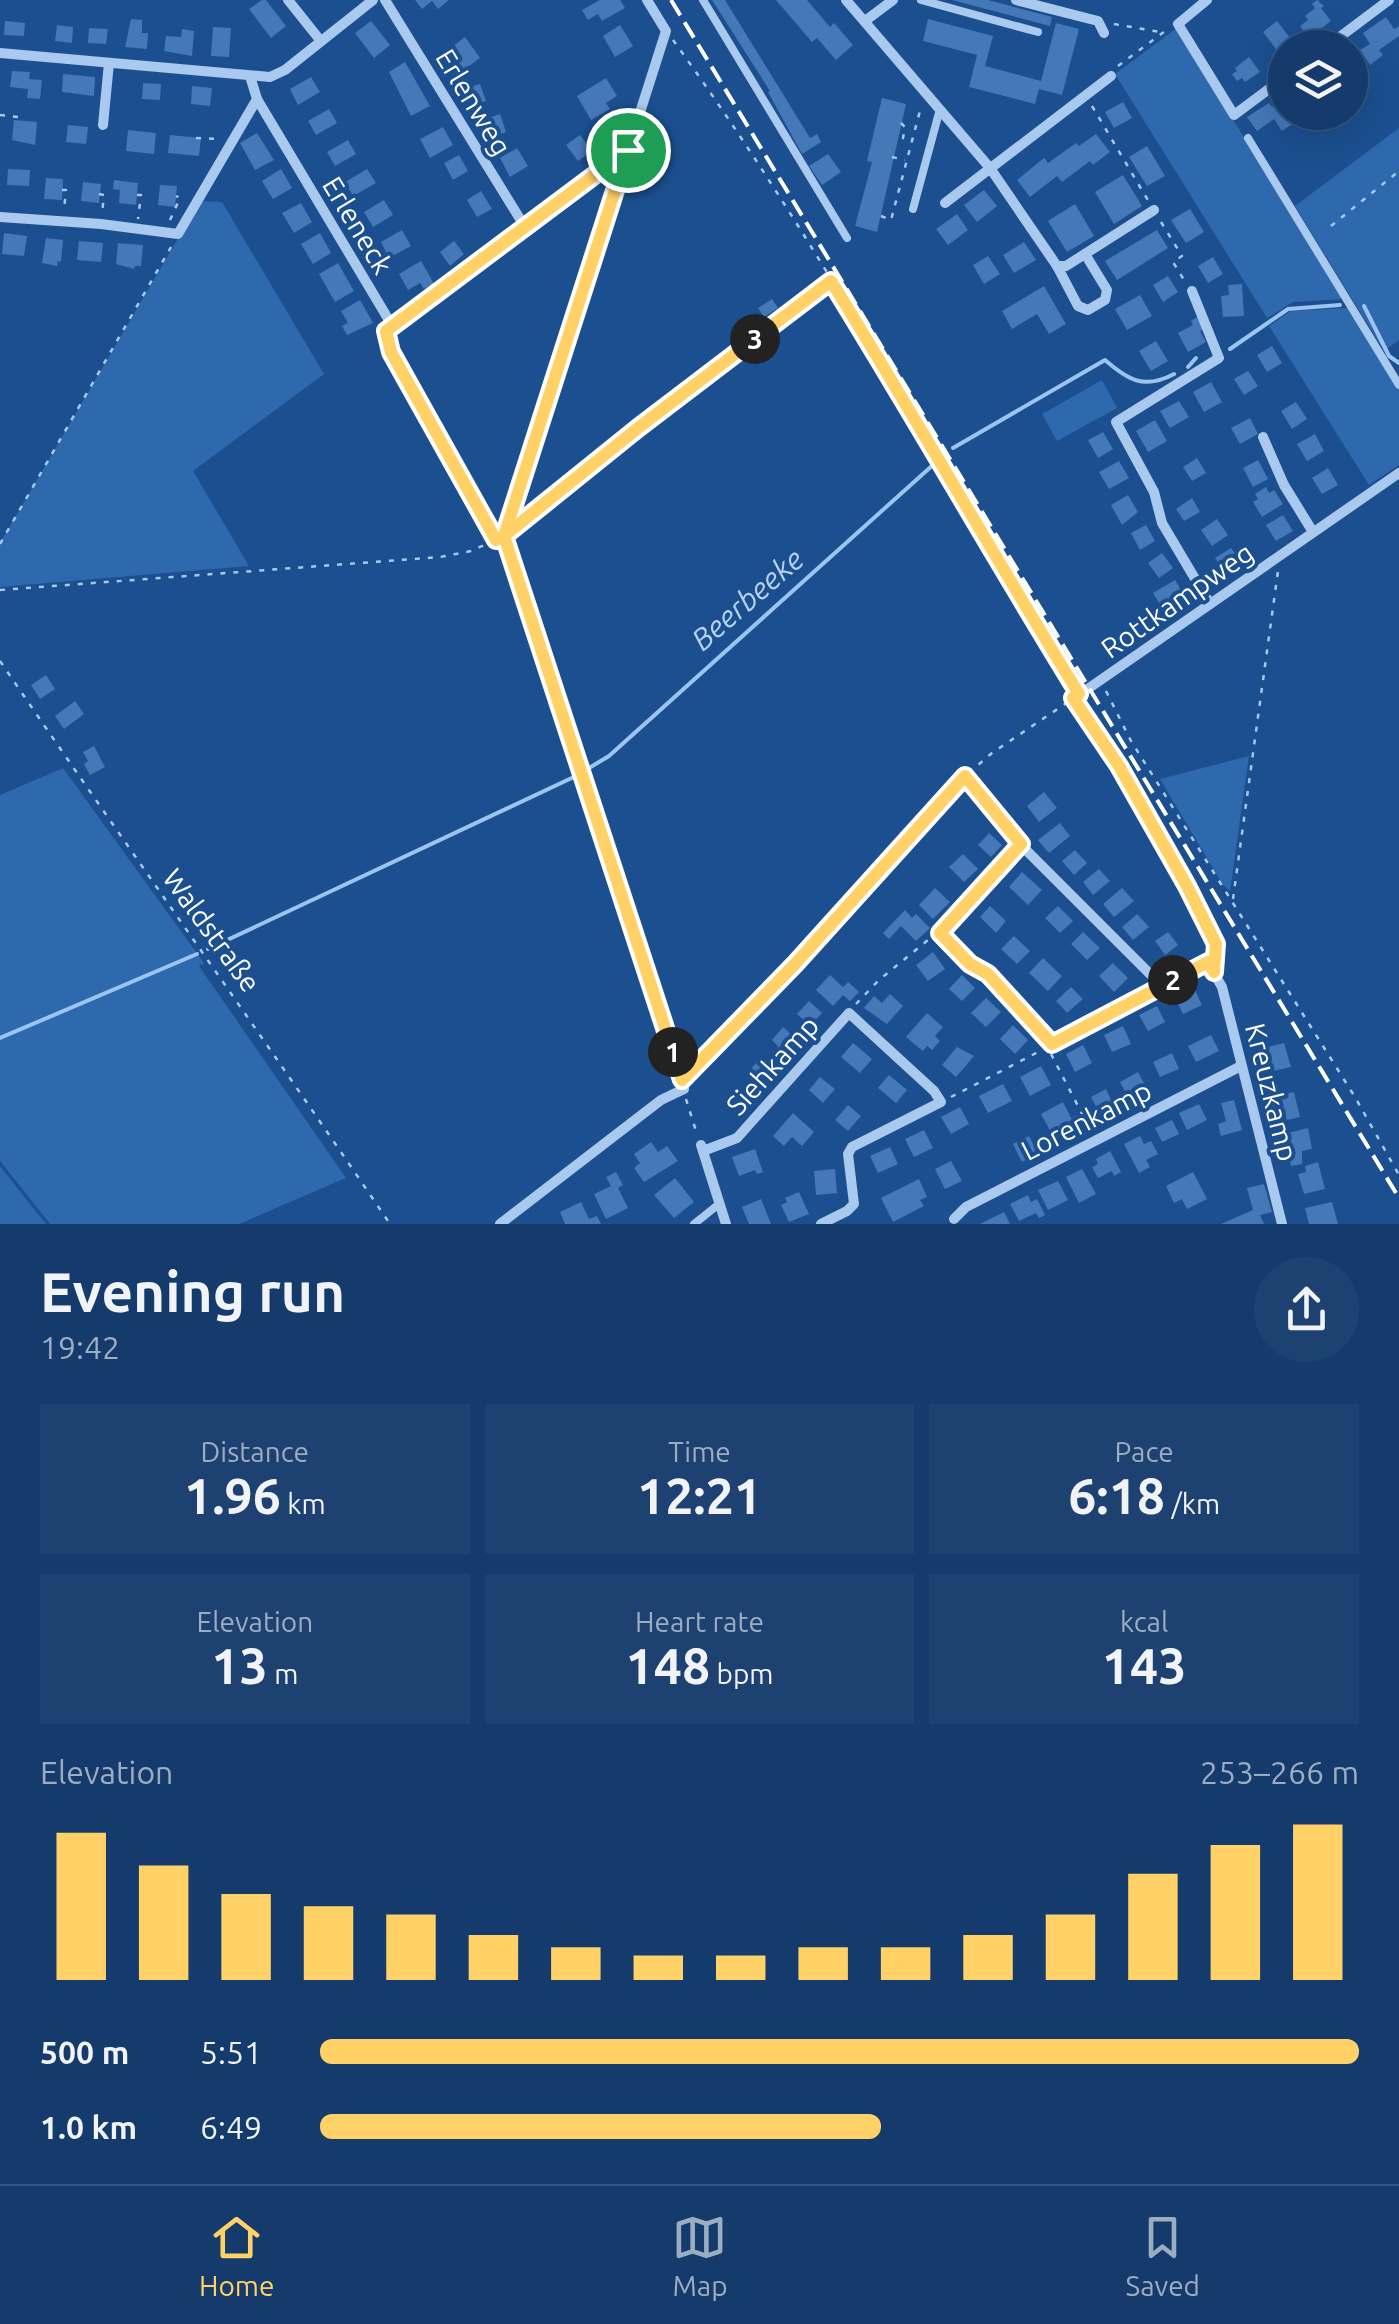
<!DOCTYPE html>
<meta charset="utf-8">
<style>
:root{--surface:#143b6b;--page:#1d4271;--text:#f1f3f6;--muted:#9dadc1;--line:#33557e;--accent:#ffd166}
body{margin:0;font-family:Ubuntu,sans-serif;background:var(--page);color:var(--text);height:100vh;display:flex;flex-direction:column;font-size:38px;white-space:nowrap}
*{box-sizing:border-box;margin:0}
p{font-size:32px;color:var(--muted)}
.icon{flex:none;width:55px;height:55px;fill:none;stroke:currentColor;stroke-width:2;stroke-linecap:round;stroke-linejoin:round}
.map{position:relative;height:1224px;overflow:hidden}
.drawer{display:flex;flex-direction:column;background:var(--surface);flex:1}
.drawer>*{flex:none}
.tools{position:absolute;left:1268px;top:30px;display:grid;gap:20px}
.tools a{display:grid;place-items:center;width:100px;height:100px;border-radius:50%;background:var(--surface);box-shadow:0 10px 40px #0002,0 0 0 2px var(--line);font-size:50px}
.pin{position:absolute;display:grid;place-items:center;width:85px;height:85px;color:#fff;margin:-42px;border:5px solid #fff;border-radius:50%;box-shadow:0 2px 10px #0007}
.km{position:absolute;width:50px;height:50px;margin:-25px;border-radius:50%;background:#222;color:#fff;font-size:28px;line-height:50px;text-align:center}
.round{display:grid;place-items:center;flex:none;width:105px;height:105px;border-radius:52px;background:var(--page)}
.overview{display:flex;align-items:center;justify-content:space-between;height:170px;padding:0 40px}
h1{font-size:55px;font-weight:700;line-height:75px}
.metrics{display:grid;grid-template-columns:repeat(3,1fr);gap:15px;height:170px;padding:10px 40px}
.metrics div{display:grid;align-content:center;border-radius:0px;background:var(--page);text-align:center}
.metrics b{font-size:50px;font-weight:700}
.metrics small{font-size:28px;font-weight:400}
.metrics p{font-size:28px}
.chart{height:280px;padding:20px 40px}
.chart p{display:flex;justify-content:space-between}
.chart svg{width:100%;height:180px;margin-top:10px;stroke:var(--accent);stroke-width:6}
ul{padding:0 40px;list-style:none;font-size:32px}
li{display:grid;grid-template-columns:160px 120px 1fr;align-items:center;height:75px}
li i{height:25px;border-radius:12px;background:var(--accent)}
.menu{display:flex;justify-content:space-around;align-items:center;height:140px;border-top:2px solid var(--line);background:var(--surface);font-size:28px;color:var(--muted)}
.menu a{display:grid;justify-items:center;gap:5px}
.menu .current{color:var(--accent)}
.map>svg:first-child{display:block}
</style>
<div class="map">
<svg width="1399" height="1224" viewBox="0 0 1399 1224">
<rect width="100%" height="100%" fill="#1b4f8f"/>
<g fill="#2e69ad">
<polygon points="1174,30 1177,30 1345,299 1293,302 1267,318 1115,74"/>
<polygon points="1399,128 1399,340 1384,351 1295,206"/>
<polygon points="200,201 222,202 324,374 193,471 249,566 0,587 0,543"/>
<polygon points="1348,308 1399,390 1399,465 1369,485 1269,326 1291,311"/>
<polygon points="1102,380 1117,408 1057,441 1042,414"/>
<polygon points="1249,756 1230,891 1223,885 1160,779"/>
<polygon points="63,768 204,963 199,966 346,1178 239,1224 50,1224 0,1161 0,795"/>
<polygon points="0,1166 46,1224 0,1224"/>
</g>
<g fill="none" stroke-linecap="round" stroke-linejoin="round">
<g stroke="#9cc4f0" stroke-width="4">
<polyline points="1364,306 1389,356 1399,363"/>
<polyline points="1230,349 1288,309 1340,305"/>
<polyline points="1188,367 1196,358"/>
<path d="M953,448L1105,360C1128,380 1144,390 1174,374"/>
<polyline points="589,768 609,756 934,464"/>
<polyline points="208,949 576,776"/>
<polyline points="0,1038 197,954"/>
</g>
</g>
<g fill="#4478b7">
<polygon points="262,0 266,0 286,26 271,38 249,9"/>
<polygon points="415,0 449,0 438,9 432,1 422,9"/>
<polygon points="600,0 620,0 625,8 602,21 598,14 588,20 582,10"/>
<polygon points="712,0 725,0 810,138 817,134 821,142 802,154 768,92 770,91"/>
<polygon points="776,0 807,0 830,27 834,23 853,45 836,60 817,38 812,42"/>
<polygon points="952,0 988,0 1052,17 1050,26"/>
<polygon points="1317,0 1324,6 1321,8 1331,21 1309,38 1300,26 1308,20 1305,16 1315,8 1312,4"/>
<polygon points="1386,17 1394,29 1399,26 1399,36 1379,50 1383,55 1370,65 1360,50 1370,44 1363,33"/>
<polygon points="131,19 142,20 142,33 148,33 147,49 125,47"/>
<polygon points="928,19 993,36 985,66 1041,81 1056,23 1079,29 1062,95 1039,89 1035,104 969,87 977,55 923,41"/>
<polygon points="5,21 25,23 24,36 4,35"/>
<polygon points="371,21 390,45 374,58 355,33"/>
<polygon points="1277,21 1298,48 1285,48 1285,61 1263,32"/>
<polygon points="57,25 73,27 72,43 55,41"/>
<polygon points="620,25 633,46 615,57 603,36"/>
<polygon points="213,27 231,28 229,57 211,56"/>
<polygon points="89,28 108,29 106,44 88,43"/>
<polygon points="182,29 194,31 192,56 164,51 166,36 181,37"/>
<polygon points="465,37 480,58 455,76 446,63 458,55 452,47"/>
<polygon points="1249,57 1260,72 1245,82 1242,78 1237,81 1232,74 1237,71 1235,68"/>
<polygon points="405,62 430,106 411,116 389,72"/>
<polygon points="12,71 30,72 29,79 42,80 40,99 27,98 28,89 10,87"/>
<polygon points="63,74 95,77 94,96 62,92"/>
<polygon points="311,77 320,92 298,105 290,89"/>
<polygon points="606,78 617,96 606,103 610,109 591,120 577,96"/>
<polygon points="143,83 161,84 160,100 142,99"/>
<polygon points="480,84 486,101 468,107 463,89"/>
<polygon points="192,86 212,88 210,106 191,104"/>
<polygon points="882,98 906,104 877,232 855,226 872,162 867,161"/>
<polygon points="1285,99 1285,112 1297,112 1301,118 1282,131 1274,119 1257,131 1247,117 1269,103 1272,107"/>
<polygon points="1123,102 1132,118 1114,128 1105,112"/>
<polygon points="329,109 337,123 316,135 308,121"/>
<polygon points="500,114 506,132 490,138 483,120"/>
<polygon points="14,120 37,122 35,145 12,140"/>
<polygon points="68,125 88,127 86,144 66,142"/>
<polygon points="443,127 453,145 430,158 420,139"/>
<polygon points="128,130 156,133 154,154 126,151"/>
<polygon points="257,133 274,160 255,170 240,143"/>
<polygon points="1096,134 1110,152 1093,165 1090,161 1062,182 1057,176 1030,197 1017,180 1044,158 1048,163 1076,143 1079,146"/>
<polygon points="170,135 201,138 199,156 168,153"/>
<polygon points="580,135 592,151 578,161 566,145"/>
<polygon points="348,140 356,154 335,166 327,152"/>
<polygon points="1147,146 1165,176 1147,186 1129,157"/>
<polygon points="517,148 528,166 510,177 500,158"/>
<polygon points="828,154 841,172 822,185 809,166"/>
<polygon points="459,155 468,171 453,180 444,163"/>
<polygon points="8,169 30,170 29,186 7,185"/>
<polygon points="281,169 292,188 273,199 262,181"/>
<polygon points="367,169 376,183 353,196 345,182"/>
<polygon points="1123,175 1142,206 1114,224 1095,192"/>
<polygon points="46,178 63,179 62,200 44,199"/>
<polygon points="114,180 138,183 136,205 119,203 120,190 113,189"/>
<polygon points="83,182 101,184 99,203 81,201"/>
<polygon points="160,185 177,186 175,207 158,205"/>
<polygon points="984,190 997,206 977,222 964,205"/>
<polygon points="481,191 492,209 477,217 467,200"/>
<polygon points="384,200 393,215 373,227 364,212"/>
<polygon points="301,203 312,222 294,233 282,213"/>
<polygon points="1075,204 1094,236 1067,252 1048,221"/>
<polygon points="1190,209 1204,232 1186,243 1171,220"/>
<polygon points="957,214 968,230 948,245 936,229"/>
<polygon points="402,230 411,246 389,258 381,242"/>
<polygon points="1157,230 1168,248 1117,280 1105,261"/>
<polygon points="4,233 27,236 24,256 2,254"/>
<polygon points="320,233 331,253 313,264 301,244"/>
<polygon points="46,238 63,240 61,262 58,261 57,266 42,263"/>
<polygon points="79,241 103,243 101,262 77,260"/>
<polygon points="454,241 464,254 450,266 440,252"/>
<polygon points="1024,242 1036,260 1014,273 1003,255"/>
<polygon points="118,243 143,245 141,266 135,266 134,269 116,264"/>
<polygon points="988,256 1000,274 984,284 973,265"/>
<polygon points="1213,257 1223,274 1208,283 1198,266"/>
<polygon points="421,261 434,284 424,289 420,283 408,290 399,274"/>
<polygon points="338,263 354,291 335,302 319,274"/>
<polygon points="1168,276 1178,292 1163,302 1153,285"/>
<polygon points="1242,284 1244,316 1223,317 1221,296 1229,295 1228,285"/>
<polygon points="1044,286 1066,324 1049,334 1037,314 1012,329 1002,311"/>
<polygon points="1140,295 1152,316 1127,330 1115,309"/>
<polygon points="772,299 778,308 764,317 758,308"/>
<polygon points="360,300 373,323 347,335 342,326 348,323 341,311"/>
<polygon points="1199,316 1206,328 1200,331 1206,342 1188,352 1178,333 1193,325 1191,321"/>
<polygon points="1156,341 1168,361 1151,371 1139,351"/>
<polygon points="1272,346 1282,363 1267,372 1257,355"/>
<polygon points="1248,371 1258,386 1244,395 1234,379"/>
<polygon points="1211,382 1222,402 1204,412 1193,392"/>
<polygon points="1179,401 1189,417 1170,428 1160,411"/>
<polygon points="1296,402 1307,419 1292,429 1281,411"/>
<polygon points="1250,418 1258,434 1240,444 1231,428"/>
<polygon points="1155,420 1167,441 1148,452 1136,431"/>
<polygon points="1103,432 1113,449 1098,458 1088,440"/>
<polygon points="1315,434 1324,451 1307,461 1297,444"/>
<polygon points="1197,458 1206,473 1192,481 1183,467"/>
<polygon points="1258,460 1268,479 1253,487 1243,468"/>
<polygon points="1119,461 1129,478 1109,489 1099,472"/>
<polygon points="1328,468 1338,485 1322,494 1312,478"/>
<polygon points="1266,487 1269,493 1274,490 1283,504 1262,517 1253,502 1258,499 1255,494"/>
<polygon points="1128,495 1138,512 1122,525 1111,505"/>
<polygon points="1192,498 1200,512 1184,521 1176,509"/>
<polygon points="1283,515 1293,531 1276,541 1266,525"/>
<polygon points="1217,519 1228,535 1212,546 1201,530"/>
<polygon points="1146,525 1155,541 1140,550 1131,533"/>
<polygon points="1231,548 1243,565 1227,575 1215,558"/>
<polygon points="1162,553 1173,568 1159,578 1148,563"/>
<polygon points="1175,580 1189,603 1167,616 1153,593"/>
<polygon points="46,675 55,689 40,699 31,685"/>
<polygon points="75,701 84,714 64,729 55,716"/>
<polygon points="94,746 105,767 90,775 84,764 88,761 83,752"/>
<polygon points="1044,792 1057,808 1039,822 1027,806"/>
<polygon points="1060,823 1070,836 1049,853 1038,840"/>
<polygon points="989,833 1002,845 991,857 978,845"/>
<polygon points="1075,850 1087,863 1074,875 1062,861"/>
<polygon points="963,854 978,869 964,882 949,867"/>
<polygon points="1099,869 1110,881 1093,895 1083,882"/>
<polygon points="1022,872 1042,890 1028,905 1009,887"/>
<polygon points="935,888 950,902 933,919 919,905"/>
<polygon points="1122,888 1134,901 1114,917 1103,904"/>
<polygon points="990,906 1006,921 996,933 980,917"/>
<polygon points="1058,906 1073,921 1060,933 1045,918"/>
<polygon points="905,910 912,918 916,914 930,928 916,941 901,926 889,939 883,933"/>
<polygon points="1137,914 1149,927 1133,940 1122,927"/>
<polygon points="1083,932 1100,948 1087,960 1071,944"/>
<polygon points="1168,932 1178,945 1165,955 1155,941"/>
<polygon points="1014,936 1030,951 1017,964 1001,949"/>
<polygon points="933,952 945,969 928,981 916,965"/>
<polygon points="1043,958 1062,976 1048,991 1029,973"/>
<polygon points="1113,963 1128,978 1114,992 1099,976"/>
<polygon points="830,975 843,987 848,982 859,992 850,1001 843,995 833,1006 816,990"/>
<polygon points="962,975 975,988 962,1001 949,989"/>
<polygon points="1071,987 1083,999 1067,1013 1056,1001"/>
<polygon points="1194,988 1202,1005 1183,1014 1175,998"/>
<polygon points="890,994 903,1006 887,1024 864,1008 874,996 882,1003"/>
<polygon points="986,998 1001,1012 986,1027 971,1013"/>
<polygon points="809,1001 822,1013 810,1026 797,1014"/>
<polygon points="1157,1006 1165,1022 1148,1031 1139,1015"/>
<polygon points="927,1013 943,1027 935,1036 940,1041 932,1050 927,1046 923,1051 906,1037"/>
<polygon points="1013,1025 1028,1040 1015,1054 1000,1039"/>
<polygon points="1123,1026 1131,1044 1112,1052 1104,1035"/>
<polygon points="783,1027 804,1046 788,1063 774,1051 778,1046 772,1040"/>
<polygon points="1211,1035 1219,1051 1196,1062 1188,1046"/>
<polygon points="853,1043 872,1059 860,1073 841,1057"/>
<polygon points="1284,1043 1291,1067 1274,1071 1272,1065 1259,1069 1255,1050"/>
<polygon points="1083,1045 1092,1063 1075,1072 1066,1054"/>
<polygon points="957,1047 974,1056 956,1077 942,1065"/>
<polygon points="1172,1053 1179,1069 1160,1077 1153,1062"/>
<polygon points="758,1061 773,1074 761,1089 745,1075"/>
<polygon points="1041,1066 1051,1085 1030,1096 1020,1077"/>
<polygon points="1138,1072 1146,1087 1128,1097 1120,1082"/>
<polygon points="889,1075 907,1090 896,1103 878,1088"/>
<polygon points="820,1077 835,1089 823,1103 809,1090"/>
<polygon points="1003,1084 1012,1101 988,1113 979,1096"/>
<polygon points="737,1088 752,1101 739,1116 724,1102"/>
<polygon points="1106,1089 1114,1106 1099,1113 1091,1097"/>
<polygon points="1294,1092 1300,1117 1287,1120 1285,1115 1276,1118 1271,1098"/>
<polygon points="1234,1100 1242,1130 1221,1136 1218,1124 1226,1121 1221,1103"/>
<polygon points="1063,1102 1071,1118 1077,1115 1085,1130 1071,1137 1069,1133 1060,1138 1058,1133 1053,1136 1041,1114"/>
<polygon points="1199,1104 1207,1120 1187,1130 1179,1113"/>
<polygon points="848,1105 861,1116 848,1131 835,1120"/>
<polygon points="960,1107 969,1124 951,1134 941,1117"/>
<polygon points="793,1113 814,1132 802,1146 792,1137 784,1146 773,1136"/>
<polygon points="1172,1120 1179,1134 1162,1142 1155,1128"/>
<polygon points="1308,1128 1312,1149 1302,1151 1302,1164 1291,1166 1284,1134"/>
<polygon points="924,1130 933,1148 914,1157 905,1139"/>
<polygon points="1029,1136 1038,1154 1022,1162 1013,1144"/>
<polygon points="1140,1136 1144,1144 1151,1141 1158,1154 1146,1160 1150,1167 1139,1173 1124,1144"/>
<polygon points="651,1142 658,1152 667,1146 678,1161 644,1182 634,1168 640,1163 634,1154"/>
<polygon points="890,1147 898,1164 878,1173 870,1156"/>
<polygon points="755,1149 763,1172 757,1174 755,1170 739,1176 732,1157"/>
<polygon points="1110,1151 1121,1172 1114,1176 1112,1171 1098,1178 1092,1167 1098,1164 1096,1159"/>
<polygon points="951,1161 962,1181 945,1189 935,1169"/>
<polygon points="1318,1162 1325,1189 1304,1194 1298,1174 1306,1172 1305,1166"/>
<polygon points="835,1169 837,1193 816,1195 814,1171"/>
<polygon points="1082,1169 1096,1194 1079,1203 1066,1177"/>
<polygon points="616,1172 623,1185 618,1188 628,1208 606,1219 594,1194 611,1186 606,1177"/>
<polygon points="1193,1172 1207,1199 1187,1209 1182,1199 1174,1203 1166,1186"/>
<polygon points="675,1178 694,1202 674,1218 654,1195"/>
<polygon points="919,1179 927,1197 920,1200 924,1206 893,1222 881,1198"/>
<polygon points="1058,1181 1068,1200 1048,1210 1038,1190"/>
<polygon points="1264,1184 1272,1212 1260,1215 1264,1224 1221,1224 1253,1210 1247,1188"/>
<polygon points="799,1192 809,1214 789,1222 781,1205 787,1202 785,1198"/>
<polygon points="1028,1195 1031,1202 1037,1199 1045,1215 1039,1218 1036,1213 1019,1221 1010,1204"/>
<polygon points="761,1199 771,1224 749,1224 742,1207"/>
<polygon points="581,1202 589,1219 597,1216 601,1224 565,1224 560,1212"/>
<polygon points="1332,1202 1338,1224 1309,1224 1305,1208"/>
<polygon points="1004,1212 1010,1224 980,1224"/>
</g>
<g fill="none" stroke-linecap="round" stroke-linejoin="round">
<g stroke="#a9c9ee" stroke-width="2.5" stroke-dasharray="5 8" stroke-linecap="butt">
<polyline points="1114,24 1160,32"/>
<path d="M673,40C822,245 940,469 1072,683"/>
<polyline points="1118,66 1168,29"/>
<polyline points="1092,106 1149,202"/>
<polyline points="0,115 18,117 18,120"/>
<polyline points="901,123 905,127 903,138 910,139"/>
<polyline points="196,138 222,139"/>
<polyline points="892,157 905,160"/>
<polyline points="622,171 504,536 681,1076"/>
<polyline points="62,190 66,190 64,210"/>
<polyline points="99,194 104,195 102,214"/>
<polyline points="137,195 141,195 138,219"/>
<polyline points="881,216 891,220 921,107"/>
<polyline points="170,220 180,198 176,196"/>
<polyline points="1161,222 1182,256 1173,262 1184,280"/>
<polyline points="1331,226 1399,171"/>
<polyline points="388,339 391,352 495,539"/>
<polyline points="0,544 171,247"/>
<polyline points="0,590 440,557 471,551 504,536 638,428 831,281"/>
<path d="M0,661C129,850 262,1035 390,1224"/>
<polyline points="1106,691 1131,741 1355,1097 1399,1175"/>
<polyline points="1080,708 1119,766 1216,944 1215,953"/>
<polyline points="966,777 1016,835"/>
<polyline points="1233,899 1278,571"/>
<polyline points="856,1004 879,980 928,940"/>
<polyline points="1051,1054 1091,1131"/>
<polyline points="685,1077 795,964 965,776 992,753 1071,700"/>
<polyline points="951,1097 1042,1050"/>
<polyline points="686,1099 697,1134"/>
</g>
<g stroke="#a9c9ee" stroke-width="8">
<polyline points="703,0 847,238"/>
<polyline points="921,0 1038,32"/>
<polyline points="1248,138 1399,385"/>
<polyline points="913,209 940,109"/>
<polyline points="694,1224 719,1204"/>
</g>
<g stroke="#a9c9ee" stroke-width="10">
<polyline points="288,0 320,40"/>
<polyline points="385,0 525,227"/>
<polyline points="846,0 990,168 1057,266 1066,266 1154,210"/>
<polyline points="1016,0 1098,21 1104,33"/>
<polyline points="1207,0 1178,24 1234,115 1285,77"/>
<polyline points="865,21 893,0"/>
<polyline points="1325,48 1389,0"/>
<polyline points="0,53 270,77 285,70 373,0"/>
<polyline points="257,99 393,327 628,150 666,31 647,0"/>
<polyline points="103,125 109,63"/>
<polyline points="945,203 1111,76"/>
<polyline points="0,217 101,224 178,234 257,99 250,76"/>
<polyline points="1057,266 1078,306 1088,310 1105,300 1107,290 1085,254"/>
<polyline points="1192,291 1219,358 1116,422 1154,492 1162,523 1210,604"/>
<polyline points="1263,437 1284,485 1313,532"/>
<polyline points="1079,695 1399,473"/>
<polyline points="1162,986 1021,845 940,933 970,964 988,974 1052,1044 1208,963 1222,987 1282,1224"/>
<polyline points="701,1145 726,1224"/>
<polyline points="703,1151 737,1138 849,1013 934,1091 941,1102 852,1147 848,1154 854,1204 847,1211 821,1224"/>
<polyline points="954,1219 966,1207 1241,1066"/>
<polyline points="500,1224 661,1100 684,1089"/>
</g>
<polyline stroke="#fff" stroke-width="4" stroke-dasharray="18 8" stroke-linecap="butt" points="671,0 1399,1198"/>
</g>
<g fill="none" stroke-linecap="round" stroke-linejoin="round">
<defs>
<path id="route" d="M628,150L504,536L682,1080L795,964L965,776L1021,844L940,933L970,964L988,974L1052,1044L1208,962L1214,972L1216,944L1187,886L1119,766L1073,698L1079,694C995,558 916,418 831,281L638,428L504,536L496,540L391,352L386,331L628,150"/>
</defs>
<use href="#route" stroke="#fff" stroke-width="20"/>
<use href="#route" stroke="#ffd166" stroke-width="12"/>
</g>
<g text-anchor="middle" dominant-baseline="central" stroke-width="8" stroke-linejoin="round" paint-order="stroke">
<g font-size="28" fill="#fff" stroke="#1b4f8f">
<text transform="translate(474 102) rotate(59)">Erlenweg</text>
<text transform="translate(358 225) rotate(59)">Erleneck</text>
<text transform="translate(1177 600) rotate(-35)">Rottkampweg</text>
<text transform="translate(212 930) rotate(54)">Waldstraße</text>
<text transform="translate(772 1065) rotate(-48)">Siehkamp</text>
<text transform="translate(1272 1092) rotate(76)">Kreuzkamp</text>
<text transform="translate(1086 1120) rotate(-27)">Lorenkamp</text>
</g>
<g font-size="30" font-style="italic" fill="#b5d3f5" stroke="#1b4f8f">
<text transform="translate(747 599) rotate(-41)">Beerbeeke</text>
</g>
</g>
</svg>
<div class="tools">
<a><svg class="icon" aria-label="layers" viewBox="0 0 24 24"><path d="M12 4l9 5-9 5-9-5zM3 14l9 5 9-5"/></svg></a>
</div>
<div class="pin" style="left:628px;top:150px;background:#1e9e55"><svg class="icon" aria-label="arrive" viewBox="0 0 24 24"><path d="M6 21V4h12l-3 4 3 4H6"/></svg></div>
<b class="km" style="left:673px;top:1052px">1</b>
<b class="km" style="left:1173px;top:980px">2</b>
<b class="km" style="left:755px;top:339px">3</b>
</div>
<section class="drawer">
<div class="overview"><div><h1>Evening run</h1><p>19:42</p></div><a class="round"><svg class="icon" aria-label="share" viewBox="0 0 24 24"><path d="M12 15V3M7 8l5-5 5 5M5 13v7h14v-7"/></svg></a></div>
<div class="metrics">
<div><p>Distance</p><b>1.96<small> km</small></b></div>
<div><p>Time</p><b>12:21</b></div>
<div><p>Pace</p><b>6:18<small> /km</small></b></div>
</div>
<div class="metrics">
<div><p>Elevation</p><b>13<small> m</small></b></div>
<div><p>Heart rate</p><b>148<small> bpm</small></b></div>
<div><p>kcal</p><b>143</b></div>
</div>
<div class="chart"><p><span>Elevation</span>253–266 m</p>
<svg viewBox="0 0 160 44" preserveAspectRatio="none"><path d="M5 44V8M15 44V16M25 44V23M35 44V26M45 44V28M55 44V33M65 44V36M75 44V38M85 44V38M95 44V36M105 44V36M115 44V33M125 44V28M135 44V18M145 44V11M155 44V6"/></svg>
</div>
<ul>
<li><b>500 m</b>5:51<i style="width:100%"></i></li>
<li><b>1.0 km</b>6:49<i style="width:54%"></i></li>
</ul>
</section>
<nav class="menu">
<a class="current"><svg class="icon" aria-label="home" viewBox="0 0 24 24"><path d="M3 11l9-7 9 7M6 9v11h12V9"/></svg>Home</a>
<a><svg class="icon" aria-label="map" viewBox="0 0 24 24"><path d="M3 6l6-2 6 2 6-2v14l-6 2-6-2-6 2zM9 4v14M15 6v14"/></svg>Map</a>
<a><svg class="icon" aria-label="saved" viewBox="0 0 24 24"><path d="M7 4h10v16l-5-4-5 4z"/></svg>Saved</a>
</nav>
